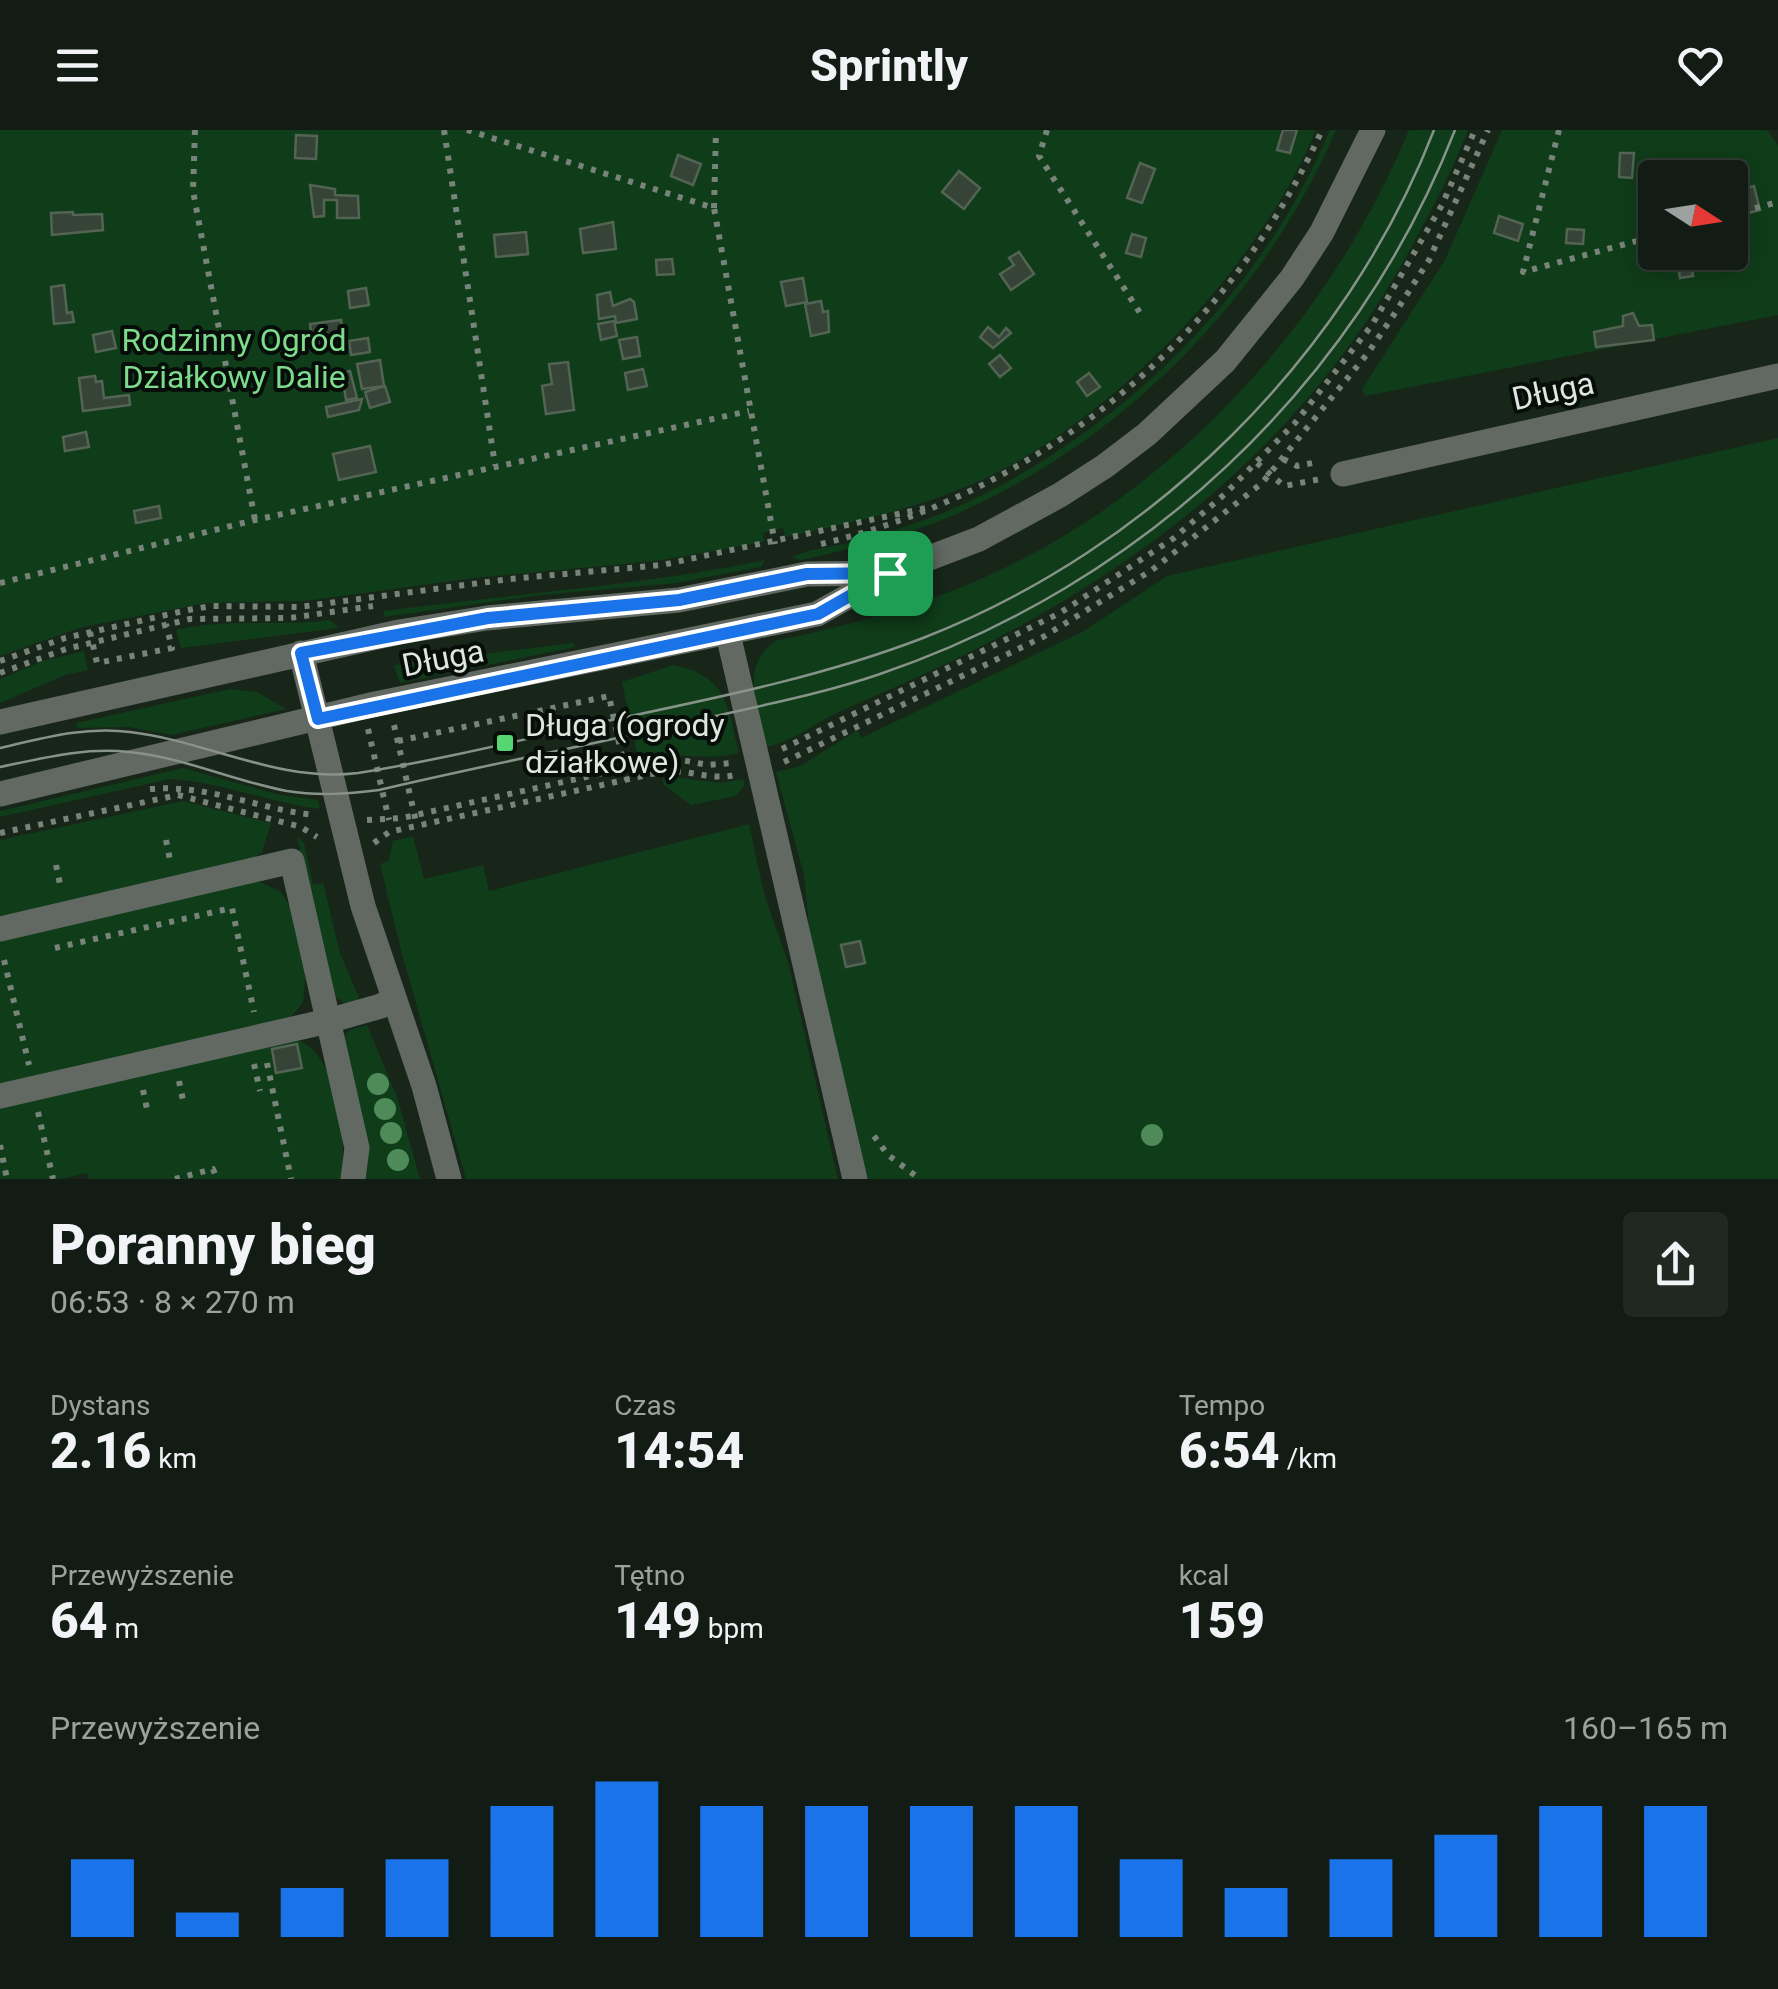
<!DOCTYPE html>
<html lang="pl">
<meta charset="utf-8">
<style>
:root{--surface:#121c14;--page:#1f2922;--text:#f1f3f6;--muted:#9ca1a0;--line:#313a34;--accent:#1a73e8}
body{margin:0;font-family:Roboto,sans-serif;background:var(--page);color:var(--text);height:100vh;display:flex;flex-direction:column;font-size:38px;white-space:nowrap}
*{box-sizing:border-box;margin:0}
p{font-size:32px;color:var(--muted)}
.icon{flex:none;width:55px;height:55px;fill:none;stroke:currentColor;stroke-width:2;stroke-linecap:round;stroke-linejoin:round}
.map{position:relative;height:1049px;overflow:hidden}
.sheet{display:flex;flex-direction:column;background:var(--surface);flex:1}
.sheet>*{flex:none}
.needle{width:65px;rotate:102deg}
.tools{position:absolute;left:1638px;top:30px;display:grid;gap:20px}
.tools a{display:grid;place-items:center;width:110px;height:110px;border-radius:10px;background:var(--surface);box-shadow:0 5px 25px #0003,0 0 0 2px var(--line);font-size:50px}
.pin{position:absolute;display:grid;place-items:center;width:85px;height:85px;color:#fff;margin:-42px;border-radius:20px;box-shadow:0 5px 15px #0006}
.round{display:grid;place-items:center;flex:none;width:105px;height:105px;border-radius:10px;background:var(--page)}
.headline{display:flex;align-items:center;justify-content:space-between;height:170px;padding:0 50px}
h1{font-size:55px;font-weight:800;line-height:75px}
.metrics{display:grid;grid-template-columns:repeat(3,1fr);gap:15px;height:170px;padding:10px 50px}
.metrics div{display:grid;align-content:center}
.metrics b{font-size:50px;font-weight:800}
.metrics small{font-size:28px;font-weight:400}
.metrics p{font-size:28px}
.chart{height:280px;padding:20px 50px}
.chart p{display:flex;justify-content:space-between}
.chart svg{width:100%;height:180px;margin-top:10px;stroke:var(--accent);stroke-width:6}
header{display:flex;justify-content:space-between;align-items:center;height:130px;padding:0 50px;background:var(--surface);font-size:45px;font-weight:800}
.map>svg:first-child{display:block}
</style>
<header><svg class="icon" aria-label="menu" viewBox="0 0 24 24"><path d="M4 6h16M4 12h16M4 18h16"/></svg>Sprintly<svg class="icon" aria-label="heart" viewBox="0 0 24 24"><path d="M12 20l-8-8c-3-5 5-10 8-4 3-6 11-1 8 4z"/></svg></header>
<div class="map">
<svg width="1778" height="1049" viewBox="0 0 1778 1049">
<rect width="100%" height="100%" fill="#18261a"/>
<g fill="#0f3c19" fill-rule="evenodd">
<path d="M0,0H1316C1261,133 1125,277 998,342C932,376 857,391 786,407L783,398L763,403L764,412L656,431L474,448L305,471L206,473L83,497L0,526Z"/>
<path d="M1330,0H1336C1263,170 1124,310 954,385C905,406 854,418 802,430L792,428C803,420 831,417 848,413C880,405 912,395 943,383C1110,312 1260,169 1330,0Z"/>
<path d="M1409,0H1468C1455,36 1437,69 1419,103C1303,326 1116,461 891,559C872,567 853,575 835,584C812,595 793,611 767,617C759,579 738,538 775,511C837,498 898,482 957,459C1161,378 1326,200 1409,0Z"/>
<path d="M1502,0H1767L1778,15V185L1365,266L1362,259L1445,130ZM1655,48H1730V122H1655Z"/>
<polygon points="1778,308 1778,1049 868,1049 810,805 804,745 776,642 800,636 858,600 861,608 1084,501 1167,446"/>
<path d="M765,430L761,437L677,453L541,465L384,487V481C511,464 639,456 765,430Z"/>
<path d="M330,490L339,498L181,518L176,500C226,488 279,497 330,490Z"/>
<polygon points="574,513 575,517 400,553 394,535"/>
<polygon points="84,521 88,540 65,545 0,573 0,549 43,531"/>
<path d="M673,535C727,545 728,577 739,623C705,632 674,621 638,628L622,552Z"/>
<polygon points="230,559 257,562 286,579 172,605 129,597 77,598 76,593"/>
<path d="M183,638L280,665L318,670L320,679C269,673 222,652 170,649L0,687V681Z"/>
<polygon points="674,647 719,653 744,649 744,656 736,666 691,675 664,655 662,649"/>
<polygon points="183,671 271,693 262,722 251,730 0,790 0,710"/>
<polygon points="749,694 765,767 788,832 838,1049 466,1049 402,824 380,734 389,731 393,711 413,706 424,749 483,735 489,761"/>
<polygon points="297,706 304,713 313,755 323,753 340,823 359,868 356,872 344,873 333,864"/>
<polygon points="256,750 281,762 291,778 306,844 303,872 288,891 0,957 0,806"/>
<polygon points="367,895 397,967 420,1049 362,1049 344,906 350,900"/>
<path d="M292,908C338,918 348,1010 341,1049H89L87,1043L59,1049H0V972Z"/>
</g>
<g fill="#354437" stroke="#536354" stroke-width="2.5">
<polygon points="1283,0 1297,0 1290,23 1277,20"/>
<polygon points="296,5 317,6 316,29 295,28"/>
<polygon points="1620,23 1634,23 1632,48 1619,47"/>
<polygon points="678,25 701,34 693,55 671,46"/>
<polygon points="1140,33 1155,39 1142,73 1127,68"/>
<polygon points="959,41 980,58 964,79 942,62"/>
<polygon points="310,55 335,59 335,65 358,66 359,88 337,88 337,70 324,70 324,86 314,87"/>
<polygon points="1754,56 1760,80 1736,86 1734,61"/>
<polygon points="73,82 73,85 102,84 103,100 52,105 51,83"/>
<polygon points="1499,86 1523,94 1518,111 1494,103"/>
<polygon points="613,92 616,119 583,123 580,99"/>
<polygon points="1567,99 1584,100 1583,114 1566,113"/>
<polygon points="526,102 528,124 496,127 494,105"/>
<polygon points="1132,104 1146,108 1141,127 1126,123"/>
<polygon points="1019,122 1034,144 1011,160 1000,144 1014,135 1009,128"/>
<polygon points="1690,126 1693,146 1680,148 1677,128"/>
<polygon points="672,129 674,144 657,145 656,130"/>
<polygon points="803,148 807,172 786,176 781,152"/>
<polygon points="64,155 67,183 72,182 74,192 54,194 51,157"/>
<polygon points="366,158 369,175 350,178 348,161"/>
<polygon points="610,162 613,176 630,169 634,172 637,189 616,193 615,186 599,189 597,165"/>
<polygon points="821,171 823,182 828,181 829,202 811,206 805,174"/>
<polygon points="1633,183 1639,196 1652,195 1654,210 1596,217 1594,202 1623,196 1623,186"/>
<polygon points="341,190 344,217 313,220 310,194"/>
<polygon points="614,191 617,206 601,210 598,194"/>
<polygon points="988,197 999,207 1006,198 1011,203 993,218 980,207"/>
<polygon points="112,201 116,218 96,222 93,205"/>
<polygon points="637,207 640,226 623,229 619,210"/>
<polygon points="368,208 370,222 351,225 349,211"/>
<polygon points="1000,225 1011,238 1000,247 989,234"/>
<polygon points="380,230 384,256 362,259 357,234"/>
<polygon points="568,232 574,280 546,284 542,256 552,254 549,234"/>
<polygon points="643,239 647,256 628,260 625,243"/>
<polygon points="350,241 357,268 346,270 342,243"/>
<polygon points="1089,243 1100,257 1087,266 1077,252"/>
<polygon points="95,246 96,252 102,251 104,268 129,265 130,275 83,281 79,248"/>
<polygon points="385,256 390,272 370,278 365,262"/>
<polygon points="362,269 359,280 328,287 326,277"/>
<polygon points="86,302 89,317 65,321 63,307"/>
<polygon points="370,316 376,342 339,350 333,324"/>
<polygon points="159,376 161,388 136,393 134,381"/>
<polygon points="860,811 865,833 846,837 841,815"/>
<polygon points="297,914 302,938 276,943 272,919"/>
</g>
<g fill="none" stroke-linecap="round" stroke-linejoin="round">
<g stroke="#788379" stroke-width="6" stroke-dasharray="5 8" stroke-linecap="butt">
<polyline points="195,0 193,61 255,390"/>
<polyline points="444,0 495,335"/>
<polyline points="467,0 714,78 775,414"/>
<polyline points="1047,0 1039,26 1142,186"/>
<polyline points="1559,0 1523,142 1655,106"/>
<polyline points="714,78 716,0"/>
<polyline points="1730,85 1778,72"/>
<polyline points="1283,329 1297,336 1318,332"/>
<polyline points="1257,333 1284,356 1321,349"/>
<path d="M821,414C1043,361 1228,208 1322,0"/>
<polyline points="0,453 255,390 749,281"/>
<polyline points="90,502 97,533 172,518 166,494"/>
<polyline points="0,531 65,508 188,480 212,476 299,477 510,449 662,435 926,378"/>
<polyline points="0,543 66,519 190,489 290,488 373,476"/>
<polyline points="394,595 417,696"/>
<polyline points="368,599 389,690"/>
<polyline points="398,611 609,566 627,650"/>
<polyline points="782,619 1060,483 1174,408 1225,364 1295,293 1372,195 1442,75 1475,0"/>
<polyline points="784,632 1043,507 1152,440 1262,353 1368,223 1395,183 1429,130 1488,0"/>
<path d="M150,659C208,654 258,679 314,685"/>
<polyline points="367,690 402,688 671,628 708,635 732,633"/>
<polyline points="0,703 178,665 301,697 317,707"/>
<polyline points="166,710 171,735"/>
<path d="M374,713L389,702L661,642C686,638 710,651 735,645"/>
<polyline points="56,735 61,759"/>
<polyline points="55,818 232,778 254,882"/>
<polyline points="4,830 29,935"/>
<polyline points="267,933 291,1049"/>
<polyline points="254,934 260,961"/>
<polyline points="179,951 184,975"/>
<polyline points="143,960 148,984"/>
<polyline points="38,982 53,1049"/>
<polyline points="874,1006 888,1025 920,1049"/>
<polyline points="0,1015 7,1049"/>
<polyline points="175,1049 213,1039 217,1049"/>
</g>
<g stroke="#626963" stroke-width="25">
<polyline points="1343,344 1778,246"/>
<polyline points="728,504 855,1049"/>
<polyline points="301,523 363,776 424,956 449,1049"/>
<polyline points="0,592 399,502 487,488 679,470 807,444 885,443"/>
<polyline points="0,664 375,574 817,484 890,443 979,409 1060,365 1105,336 1147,304 1225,231 1292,148 1322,102 1373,0"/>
<polyline points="0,799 292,731 357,1018 353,1049"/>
<polyline points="0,966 328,891 381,876 394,869"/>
</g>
<g stroke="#879289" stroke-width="2.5">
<path d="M0,618C43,608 86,596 130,602C207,611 279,653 358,643C440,630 521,610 602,592C710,569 819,548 923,508C1151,419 1345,229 1434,0"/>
<path d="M0,637C43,628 85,617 129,622C183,627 233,651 287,661C318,666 347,664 379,660C489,634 601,613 711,587C768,574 825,563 880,544C1141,455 1354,258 1455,0"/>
</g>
</g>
<g fill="#4f8a59">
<circle cx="378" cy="954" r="11"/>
<circle cx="385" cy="979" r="11"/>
<circle cx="391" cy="1003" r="11"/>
<circle cx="1152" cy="1005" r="11"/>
<circle cx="398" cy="1030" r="11"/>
</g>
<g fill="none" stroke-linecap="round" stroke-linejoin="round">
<defs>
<polygon id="route" points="890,443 818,484 318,589 301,523 488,488 679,470 807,444"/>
</defs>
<use href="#route" stroke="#fff" stroke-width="20"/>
<use href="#route" stroke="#1a73e8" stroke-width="12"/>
</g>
<rect fill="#55d671" stroke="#070d08" stroke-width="4" x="495" y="603" width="20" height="20" rx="5"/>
<g text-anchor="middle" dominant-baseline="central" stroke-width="8" stroke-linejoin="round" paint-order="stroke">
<g font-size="32" fill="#7cdb8c" stroke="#070d08">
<text x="234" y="210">Rodzinny Ogród<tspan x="234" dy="37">Działkowy Dalie</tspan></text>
</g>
<g font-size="32" fill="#dee7df" stroke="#070d08">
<text transform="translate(1553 261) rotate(-12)">Długa</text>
<text transform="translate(443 528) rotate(-11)">Długa</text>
</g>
<g font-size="32" fill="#dee7df" stroke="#070d08" text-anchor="start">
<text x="525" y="595">Długa (ogrody<tspan x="525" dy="37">działkowe)</tspan></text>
</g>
</g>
</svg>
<div class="tools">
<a><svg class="needle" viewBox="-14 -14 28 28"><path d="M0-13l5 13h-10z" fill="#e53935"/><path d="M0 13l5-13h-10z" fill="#9ca1a0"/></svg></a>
</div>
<div class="pin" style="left:890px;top:443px;background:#1e9e55"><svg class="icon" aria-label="arrive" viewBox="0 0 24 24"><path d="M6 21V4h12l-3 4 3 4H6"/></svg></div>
</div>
<section class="sheet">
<div class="headline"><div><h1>Poranny bieg</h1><p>06:53 · 8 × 270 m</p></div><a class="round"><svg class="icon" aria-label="share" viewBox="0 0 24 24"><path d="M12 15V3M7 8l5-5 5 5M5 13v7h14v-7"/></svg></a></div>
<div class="metrics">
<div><p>Dystans</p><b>2.16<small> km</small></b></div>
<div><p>Czas</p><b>14:54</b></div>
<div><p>Tempo</p><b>6:54<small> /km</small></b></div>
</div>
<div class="metrics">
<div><p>Przewyższenie</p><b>64<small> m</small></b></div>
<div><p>Tętno</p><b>149<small> bpm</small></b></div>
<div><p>kcal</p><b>159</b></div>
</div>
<div class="chart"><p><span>Przewyższenie</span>160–165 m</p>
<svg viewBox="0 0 160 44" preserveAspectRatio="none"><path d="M5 44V25M15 44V38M25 44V32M35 44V25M45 44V12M55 44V6M65 44V12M75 44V12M85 44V12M95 44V12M105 44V25M115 44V32M125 44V25M135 44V19M145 44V12M155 44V12"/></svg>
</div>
</section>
